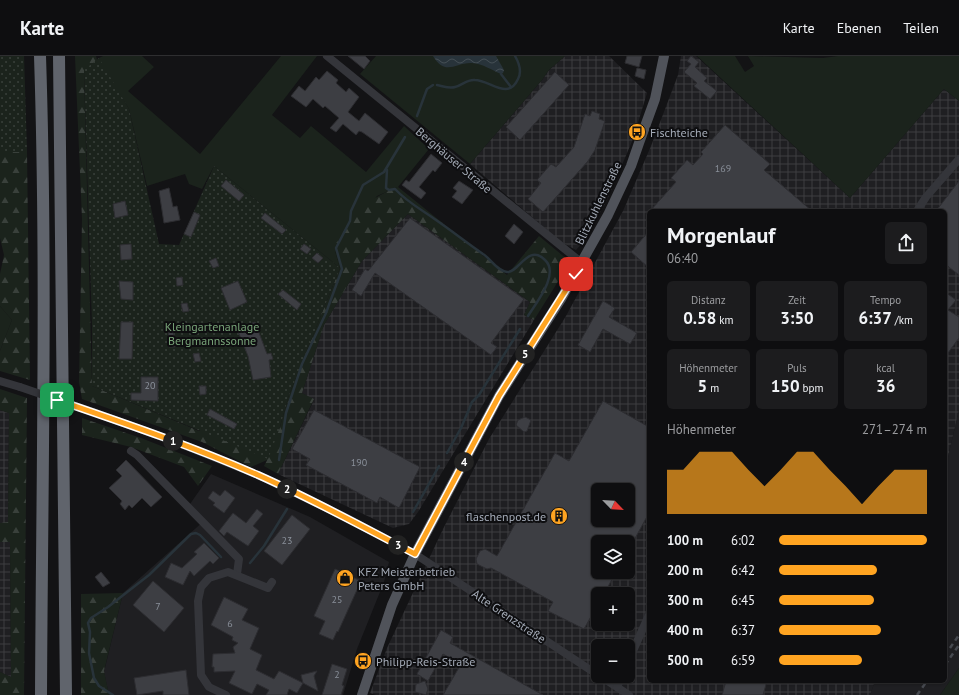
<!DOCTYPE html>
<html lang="de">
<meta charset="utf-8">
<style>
:root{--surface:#0e0e10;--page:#1c1c1e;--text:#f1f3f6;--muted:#9b9c9f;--line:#2e2e30;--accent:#ffa421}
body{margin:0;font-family:"PT Sans",sans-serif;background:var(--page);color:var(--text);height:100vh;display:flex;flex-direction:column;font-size:15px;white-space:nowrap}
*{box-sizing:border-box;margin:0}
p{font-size:13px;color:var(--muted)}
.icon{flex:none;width:22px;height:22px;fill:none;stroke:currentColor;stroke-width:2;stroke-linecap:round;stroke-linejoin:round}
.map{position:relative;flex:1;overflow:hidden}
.details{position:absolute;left:647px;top:153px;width:300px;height:474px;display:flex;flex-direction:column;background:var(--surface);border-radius:6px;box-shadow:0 1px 3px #0004,0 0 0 1px var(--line)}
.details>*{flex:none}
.needle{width:26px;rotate:115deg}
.fabs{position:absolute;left:591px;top:427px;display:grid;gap:8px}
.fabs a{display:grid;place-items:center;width:44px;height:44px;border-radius:6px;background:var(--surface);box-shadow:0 1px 3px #0004,0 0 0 1px var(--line);font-size:20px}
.pin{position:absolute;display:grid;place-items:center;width:34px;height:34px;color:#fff;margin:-17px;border-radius:8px;box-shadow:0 2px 6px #0006}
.km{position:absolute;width:20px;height:20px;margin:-10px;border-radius:50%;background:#222;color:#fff;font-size:11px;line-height:20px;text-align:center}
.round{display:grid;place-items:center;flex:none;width:42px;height:42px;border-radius:6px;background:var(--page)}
.head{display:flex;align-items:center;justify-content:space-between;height:68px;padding:0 20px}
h1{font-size:22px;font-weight:700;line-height:30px}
.stats{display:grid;grid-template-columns:repeat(3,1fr);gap:6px;height:68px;padding:4px 20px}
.stats div{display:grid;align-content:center;border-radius:6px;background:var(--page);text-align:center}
.stats b{font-size:17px;font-weight:700}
.stats small{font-size:11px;font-weight:400}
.stats p{font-size:11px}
.chart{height:112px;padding:8px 20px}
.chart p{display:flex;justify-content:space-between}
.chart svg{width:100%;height:72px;margin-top:4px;fill:var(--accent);opacity:.7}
ul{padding:0 20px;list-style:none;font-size:13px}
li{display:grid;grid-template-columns:64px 48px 1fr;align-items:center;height:30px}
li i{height:10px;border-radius:5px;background:var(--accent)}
header{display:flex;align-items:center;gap:24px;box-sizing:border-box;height:56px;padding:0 20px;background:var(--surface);border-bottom:1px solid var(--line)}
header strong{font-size:19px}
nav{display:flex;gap:22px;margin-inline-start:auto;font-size:14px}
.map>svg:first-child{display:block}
</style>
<header>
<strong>Karte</strong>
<nav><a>Karte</a><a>Ebenen</a><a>Teilen</a></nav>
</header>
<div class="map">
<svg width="959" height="639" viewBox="0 0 959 639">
<defs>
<pattern id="industrial-grid" width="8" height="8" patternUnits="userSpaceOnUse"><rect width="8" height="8" fill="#1f1f22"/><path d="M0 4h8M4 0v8" fill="none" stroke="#3d3d40"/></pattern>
<pattern id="forest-firs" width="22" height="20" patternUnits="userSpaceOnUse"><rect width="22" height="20" fill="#1b231c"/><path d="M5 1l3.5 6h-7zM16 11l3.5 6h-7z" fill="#39403b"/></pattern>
<pattern id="garden-dots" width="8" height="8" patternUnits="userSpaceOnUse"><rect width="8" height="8" fill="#1b231c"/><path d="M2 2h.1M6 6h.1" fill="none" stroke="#39403b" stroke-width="1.8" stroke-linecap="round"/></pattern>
<pattern id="water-waves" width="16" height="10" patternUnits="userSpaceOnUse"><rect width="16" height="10" fill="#28333a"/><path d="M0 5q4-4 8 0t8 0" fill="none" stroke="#444e54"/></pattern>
</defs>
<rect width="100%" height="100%" fill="#131315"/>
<g fill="#1f1f22">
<polygon points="959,354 959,612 940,639 870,639 875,625 945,625 945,413"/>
<polygon points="211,418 310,461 389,506 384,526 357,593 343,639 109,639 104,616 123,537 205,464 190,448"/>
</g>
<g fill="url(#industrial-grid)" fill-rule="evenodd">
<polygon points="565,0 609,0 647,37 633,83 607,144 587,181 576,194 561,186 470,108 542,24 549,14"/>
<path d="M681,0H696L850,142L944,33L959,45V354L945,413V155H649V625H875L870,639H376L370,637L387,592L443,473L489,383L566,260L623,155L651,90L678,19ZM598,434H628V464H598ZM598,486H628V516H598ZM598,538H628V568H598ZM598,590H628V620H598Z"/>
<polygon points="408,158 530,246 524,259 534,264 418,456 409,468 393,472 278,418 314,344 302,337 324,269 362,205"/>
<polygon points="0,354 9,357 8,467 0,467"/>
<polygon points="0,486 10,486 11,621 0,616"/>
</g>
<g fill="#1b231c">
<polygon points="103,0 142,0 154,11 128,35 200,98 281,0 317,0 272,59 300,82 311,70 366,116 404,70 429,93 398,131 377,140 335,195 340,212 214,110 202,133 189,128 185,118 147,130 129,53 101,8 99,2"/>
<polygon points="376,0 565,0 549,14 542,24 470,108 360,18"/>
<polygon points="697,0 735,0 745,16 754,10 748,0 823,2 838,0 959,0 959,45 944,33 850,142"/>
<polygon points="0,250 12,264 0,295"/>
<polygon points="959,612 959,639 940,639"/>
</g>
<g fill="url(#forest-firs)">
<path d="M75,0H96L97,4L84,15L92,330L199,375L279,374L289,339L340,212L334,191C354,158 362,145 398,131L507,219L539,180L568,204L567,211L534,264L524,259L530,246L408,158L362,205L324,269L302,337L314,343L278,418L264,410L267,404L251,411L202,386L82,343L79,326L82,163Z"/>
<polygon points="0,96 27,96 30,324 0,315 0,295 12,264 0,250 0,218 4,199 0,182"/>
<polygon points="0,333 27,342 24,639 0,639 0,616 11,621 10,486 0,486 0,467 8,466 9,357 0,354"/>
<polygon points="82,362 141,382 212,410 198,430 184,411 131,391 82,379"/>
<polygon points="123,537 104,615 109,639 81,639 81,538"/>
</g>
<g fill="url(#garden-dots)">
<polygon points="0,0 24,0 27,96 0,96"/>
<polygon points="99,2 129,53 159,188 179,189 214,110 340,212 289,339 279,374 268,403 92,330 92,269 84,14"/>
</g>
<path fill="url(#water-waves)" d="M433,0H496L504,14L503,17L501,18C492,14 483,8 472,7C455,6 446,21 433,0Z"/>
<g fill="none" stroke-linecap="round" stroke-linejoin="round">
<g stroke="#28333a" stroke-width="2.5">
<polyline points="501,18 511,31"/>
<path d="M437,29C443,30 449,33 455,31C463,29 467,23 475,24C490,24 508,45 518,23C522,16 519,7 515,0"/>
<polyline points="417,60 427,33 433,29"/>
<path d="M387,114L386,132L389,134L395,133C407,146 422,154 436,164C452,175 467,187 483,198C491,203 496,214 507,216C519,217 528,187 545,204C560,218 536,247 528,260"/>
<polyline points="447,397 461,372 472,346 479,339 520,273"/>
<polyline points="279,404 286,357 302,308 326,257 342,213 336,192 350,165 351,155 363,129 384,116 405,81"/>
<polyline points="413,456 439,410"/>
<polyline points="250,507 264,490 287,453"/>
<polyline points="113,639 99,630 94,622 89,597 90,576 88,567 91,562 108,551 149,519 191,478 196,477 200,479 221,501"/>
</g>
</g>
<g fill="#3d3e43" stroke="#2d2d31" fill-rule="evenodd">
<polygon points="348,0 365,0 370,5 364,13"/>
<polygon points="627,0 642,0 639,11 625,7"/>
<polygon points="691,0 699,6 695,11 707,22 704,25 717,35 710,43 694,30 697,27 684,16 691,8 687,5"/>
<polygon points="637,12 646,14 644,23 635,20"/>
<polygon points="327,15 338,24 336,27 346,36 349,32 359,41 348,56 359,65 365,57 388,76 379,88 362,76 359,75 356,79 343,68 336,76 330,72 339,62 325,50 323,52 313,43 306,51 291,40 299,30 305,35 316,21 319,24"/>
<polygon points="555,16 569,29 520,84 506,71"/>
<polygon points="592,55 600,58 599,63 605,65 595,94 588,105 543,156 528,143 541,127 537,124 551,108 556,111 574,91 585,58 590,60"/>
<polygon points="725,69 770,108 764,114 812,155 650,155 676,126 671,122 687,104 693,109 703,98 701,96"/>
<polygon points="431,98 442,107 435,116 433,114 419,131 426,137 421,143 402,129 406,124 409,126"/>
<polygon points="226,124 244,139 239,145 221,130"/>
<polygon points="459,125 473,134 462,148 452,141 457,135 453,132"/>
<polygon points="959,125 959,219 945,208 945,155 936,155"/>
<polygon points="169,132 173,151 177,150 180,164 164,167 159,135"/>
<polygon points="125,145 128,159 115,162 113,148"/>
<polygon points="194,156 200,159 191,181 184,178"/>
<polygon points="265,157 286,174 282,178 261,162"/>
<polygon points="410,162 524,243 491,287 497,291 491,299 375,217 361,240 352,234 365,213 368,215"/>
<polygon points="514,168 523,176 514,188 505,180"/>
<polygon points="649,175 649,212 631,196"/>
<polygon points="131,188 132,203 121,204 120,189"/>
<polygon points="304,188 311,193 307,198 300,193"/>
<polygon points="317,197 323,202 318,207 312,202"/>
<polygon points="216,202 219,210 213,212 209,205"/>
<polygon points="182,221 183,229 177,230 176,222"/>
<polygon points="119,225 133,226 133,244 121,243"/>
<polygon points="238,225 247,246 230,254 221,232"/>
<polygon points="283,234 301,248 297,254 278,238"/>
<polygon points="945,236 956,244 948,254 959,261 959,282 945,301"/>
<polygon points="603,245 615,252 609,261 637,277 630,288 603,273 590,296 578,289"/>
<polygon points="187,247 189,255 183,256 181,248"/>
<polygon points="121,266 133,266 132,303 119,303"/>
<polygon points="255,266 267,298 271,297 273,303 269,304 271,321 253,324 248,300 237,273"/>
<polygon points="173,270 175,291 169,291 168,271"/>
<polygon points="199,297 201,305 195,306 193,298"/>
<polygon points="141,321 158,321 158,345 131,344 131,337 141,337"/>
<polygon points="199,330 206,330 206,338 200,339"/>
<path d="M603,345L649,371V457L633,486H598V516H616L604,538H598V548L584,573L548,555L553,546L491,512L487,513L477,508L476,503L480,495L485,493L497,500L555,397L569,405ZM598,434H628V464H598Z"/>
<polygon points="210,353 237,368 234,373 207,359"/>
<polygon points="314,354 420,411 399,452 380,441 377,447 306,409 310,403 292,393"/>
<polygon points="525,361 531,364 527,375 524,376 516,369 518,364"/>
<polygon points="126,404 162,441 151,451 142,442 132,452 129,449 125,454 120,448 122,445 109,432 122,420 116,414"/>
<polygon points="225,434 235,442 224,457 213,449 215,447 208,442 213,435 220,440"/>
<polygon points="257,453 263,458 253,470 259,475 248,490 227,476 224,480 219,475 233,457 246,467"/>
<polygon points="292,459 310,473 282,509 264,495"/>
<polygon points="204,487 219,502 213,508 210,505 194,520 190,515 183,529 165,521 171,507 182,512 197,498 194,496"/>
<polygon points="335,513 361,525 338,576 337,575 333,584 319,578 325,565 314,560"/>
<polygon points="101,516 110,527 103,531 95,521"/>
<polygon points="153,525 184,552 164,576 133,549"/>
<polygon points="224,541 248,553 242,564 259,572 250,593 262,599 256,614 274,623 279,615 303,627 301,619 317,615 314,620 318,635 303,627 297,637 289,633 287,639 266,639 269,634 257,628 252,638 229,627 235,615 214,616 214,611 212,611 213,598 235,597 233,591 238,587 232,584 233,581 211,569"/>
<polygon points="441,574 453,581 450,587 543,639 443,639 461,608 443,598 428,625 417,618"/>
<polygon points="332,608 347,613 342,629 344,630 341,639 322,639"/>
<polygon points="186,614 189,639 163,639 163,635 137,639 134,622"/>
<polygon points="425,625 428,633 426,639 415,636 416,628"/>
<polygon points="726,625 767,625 763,639 722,639"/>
</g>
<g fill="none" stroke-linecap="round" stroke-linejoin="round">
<g stroke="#34353a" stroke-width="8">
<polyline points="327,0 582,207"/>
<polyline points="917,155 926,141 959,103"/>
<polyline points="0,325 20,331"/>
<polyline points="93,356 176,386 258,419 345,461 415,498 598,619"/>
<polyline points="131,395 137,399 239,503 237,518"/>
<polyline points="628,606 649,559"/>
<polyline points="600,620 629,639"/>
<polyline points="617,631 622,620"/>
<polyline points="226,639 209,631 201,619 198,545 201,531 209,522 228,516 268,532 272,526"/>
</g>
<polyline stroke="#50535a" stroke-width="10" points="362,639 392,549 415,498 499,340 561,243 608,159 631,110 639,87 655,43 664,0"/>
<g stroke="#60646c" stroke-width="12">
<path d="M40,0C47,213 42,426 41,639"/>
<polyline points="59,0 66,639"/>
</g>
<g stroke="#474a50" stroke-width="2.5" stroke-dasharray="5 4" stroke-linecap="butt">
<polyline points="950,592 959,579"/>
<polyline points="945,609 959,589"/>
<polyline points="917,639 927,625"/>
</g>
<polyline stroke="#34353a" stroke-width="8" points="20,331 93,356"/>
</g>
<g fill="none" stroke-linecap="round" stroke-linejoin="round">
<defs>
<path id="route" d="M57,344C124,367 192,390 258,419C312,443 363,471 415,498L499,340L576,218"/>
</defs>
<use href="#route" stroke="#fff" stroke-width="8"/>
<use href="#route" stroke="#ffa421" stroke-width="5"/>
</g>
<defs>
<symbol id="bus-disc" viewBox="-11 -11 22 22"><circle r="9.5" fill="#ffa421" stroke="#0e0e10"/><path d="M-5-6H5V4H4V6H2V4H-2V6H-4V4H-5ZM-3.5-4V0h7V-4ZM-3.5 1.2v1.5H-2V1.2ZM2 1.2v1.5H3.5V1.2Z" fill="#111"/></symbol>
<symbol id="building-disc" viewBox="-11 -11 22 22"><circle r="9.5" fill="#ffa421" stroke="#0e0e10"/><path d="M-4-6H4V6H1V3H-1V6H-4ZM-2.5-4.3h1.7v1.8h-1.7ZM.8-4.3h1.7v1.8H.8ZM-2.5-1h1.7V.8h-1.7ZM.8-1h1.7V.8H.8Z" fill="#111"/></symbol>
<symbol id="shop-disc" viewBox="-11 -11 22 22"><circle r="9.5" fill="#ffa421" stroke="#0e0e10"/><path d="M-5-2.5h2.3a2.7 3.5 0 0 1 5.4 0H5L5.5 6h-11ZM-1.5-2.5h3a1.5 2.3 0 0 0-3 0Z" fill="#111"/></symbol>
</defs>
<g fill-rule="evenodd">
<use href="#bus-disc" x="627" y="66" width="20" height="20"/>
<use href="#building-disc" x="549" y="450" width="20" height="20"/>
<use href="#shop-disc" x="335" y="512" width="20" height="20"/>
<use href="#bus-disc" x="353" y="595" width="20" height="20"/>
</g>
<g text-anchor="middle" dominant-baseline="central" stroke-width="4" stroke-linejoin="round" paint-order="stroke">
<g font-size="10" fill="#8a909a">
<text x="723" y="112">169</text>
<text x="150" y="329">20</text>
<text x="359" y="406">190</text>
<text x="287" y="484">23</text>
<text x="337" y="543">25</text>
<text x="158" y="550">7</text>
<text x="230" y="567">6</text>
<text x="337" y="618">2</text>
</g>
<g font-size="12" fill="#a4abb7" stroke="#0e0e10" text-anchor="start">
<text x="650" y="76">Fischteiche</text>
<text x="546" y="460" text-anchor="end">flaschenpost.de</text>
<text x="358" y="515">KFZ Meisterbetrieb<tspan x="358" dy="14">Peters GmbH</tspan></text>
<text x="376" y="605">Philipp-Reis-Straße</text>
</g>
<g font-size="12" fill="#a4abb7" stroke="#0e0e10">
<text transform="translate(454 104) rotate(40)">Berghäuser Straße</text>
<text transform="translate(598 147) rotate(-64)">Blitzkuhlenstraße</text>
<text transform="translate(509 560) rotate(34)">Alte Grenzstraße</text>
</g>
<g font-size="12" fill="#79a479" stroke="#0e0e10">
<text x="212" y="270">Kleingartenanlage<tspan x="212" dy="14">Bergmannssonne</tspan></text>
</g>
</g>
</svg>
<div class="fabs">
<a><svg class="needle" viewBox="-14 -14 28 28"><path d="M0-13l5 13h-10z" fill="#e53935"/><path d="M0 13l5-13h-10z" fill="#9b9c9f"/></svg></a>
<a><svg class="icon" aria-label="layers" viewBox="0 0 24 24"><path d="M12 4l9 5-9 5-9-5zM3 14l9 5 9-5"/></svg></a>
<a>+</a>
<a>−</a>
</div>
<div class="pin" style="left:57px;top:344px;background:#1e9e55"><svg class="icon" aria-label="arrive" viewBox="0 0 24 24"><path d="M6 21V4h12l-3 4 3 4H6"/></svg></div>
<div class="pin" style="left:576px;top:218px;background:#d93025"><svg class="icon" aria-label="check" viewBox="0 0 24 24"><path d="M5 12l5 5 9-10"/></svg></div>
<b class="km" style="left:173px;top:385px">1</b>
<b class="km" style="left:287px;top:433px">2</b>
<b class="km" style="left:398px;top:489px">3</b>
<b class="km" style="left:464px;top:406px">4</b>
<b class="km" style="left:525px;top:298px">5</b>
<section class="details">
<div class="head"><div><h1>Morgenlauf</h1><p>06:40</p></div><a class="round"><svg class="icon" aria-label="share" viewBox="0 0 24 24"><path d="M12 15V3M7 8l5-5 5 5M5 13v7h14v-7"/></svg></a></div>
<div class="stats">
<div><p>Distanz</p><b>0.58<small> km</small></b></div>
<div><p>Zeit</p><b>3:50</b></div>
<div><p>Tempo</p><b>6:37<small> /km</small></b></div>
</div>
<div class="stats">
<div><p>Höhenmeter</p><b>5<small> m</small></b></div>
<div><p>Puls</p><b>150<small> bpm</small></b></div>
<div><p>kcal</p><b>36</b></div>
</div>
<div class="chart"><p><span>Höhenmeter</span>271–274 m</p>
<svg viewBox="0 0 160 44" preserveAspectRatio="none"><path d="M0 44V17L10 17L20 6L30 6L40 6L50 17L60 27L70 17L80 6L90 6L100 17L110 27L120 38L130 27L140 17L150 17L160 17V44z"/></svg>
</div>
<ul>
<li><b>100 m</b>6:02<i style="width:100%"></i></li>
<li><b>200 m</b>6:42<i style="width:66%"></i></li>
<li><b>300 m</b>6:45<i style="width:64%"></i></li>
<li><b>400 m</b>6:37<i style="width:69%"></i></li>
<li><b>500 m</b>6:59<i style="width:56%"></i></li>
</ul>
</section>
</div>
